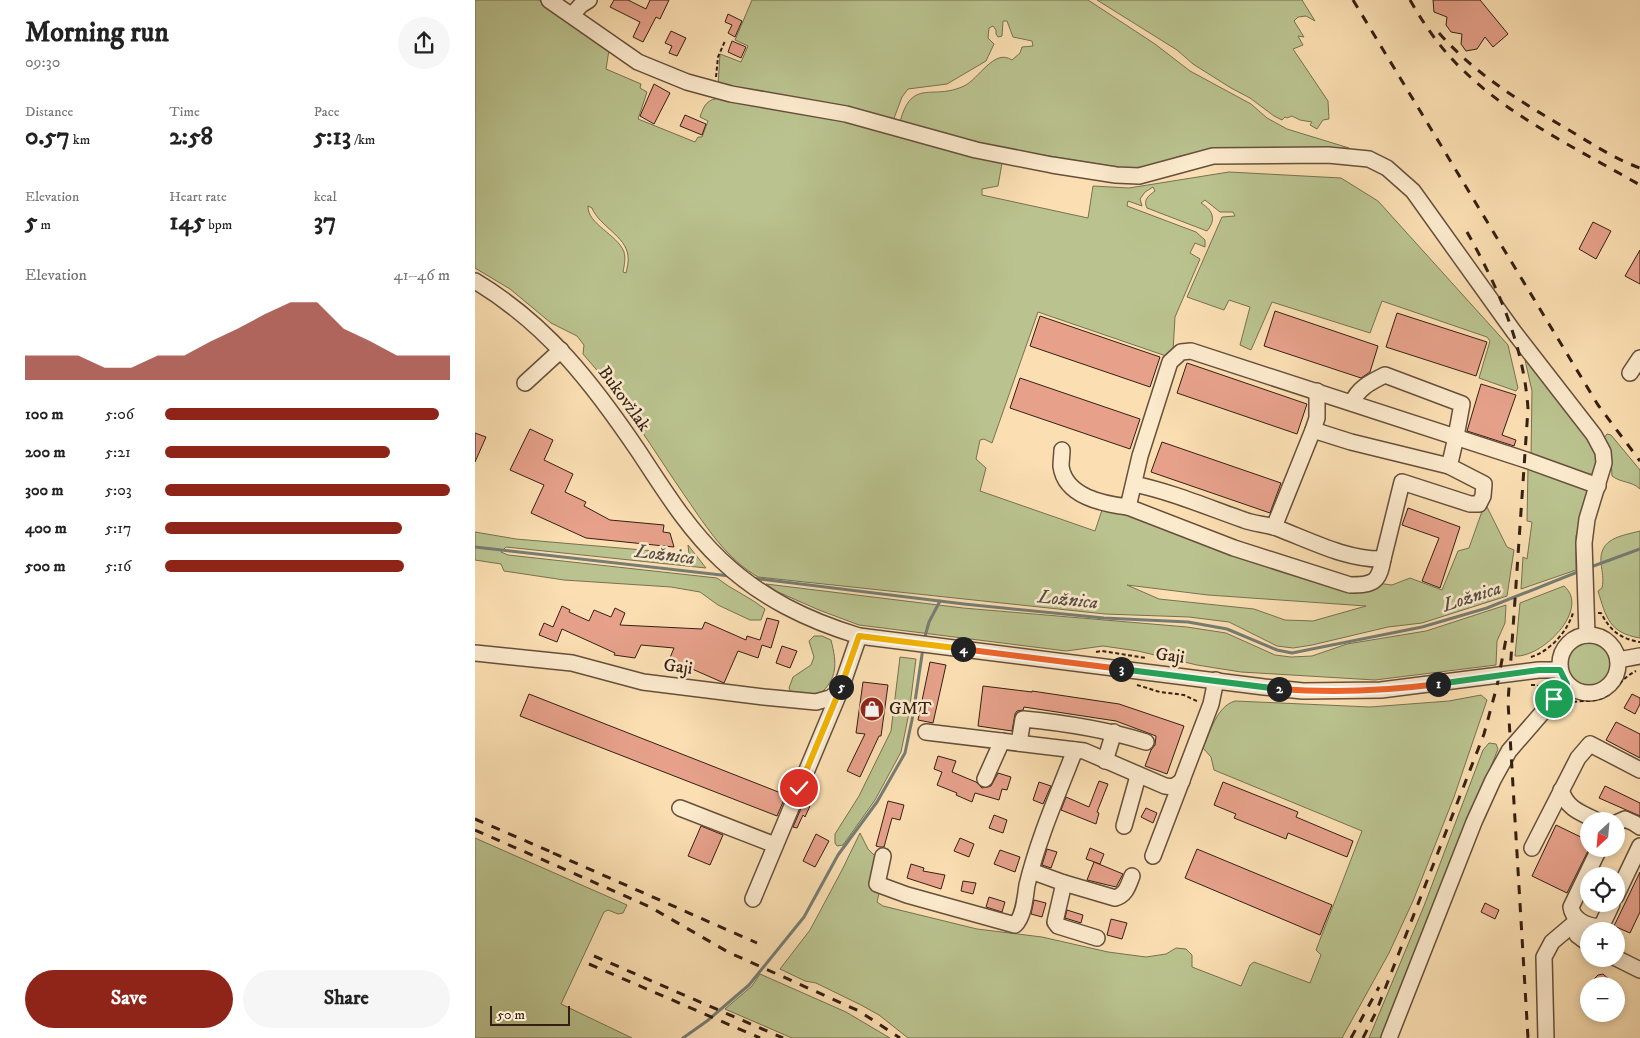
<!DOCTYPE html>
<meta charset="utf-8">
<style>
:root{--surface:#fff;--page:#f6f6f6;--text:#222;--muted:#767676;--accent:#8f2418}
body{margin:0;font-family:"IM FELL DW Pica",serif;background:var(--page);color:var(--text);height:100vh;display:flex;flex-direction:column;font-size:19px;white-space:nowrap}
*{box-sizing:border-box;margin:0}
p{font-size:16px;color:var(--muted)}
.icon{flex:none;width:28px;height:28px;fill:none;stroke:currentColor;stroke-width:2;stroke-linecap:round;stroke-linejoin:round}
.map{position:relative;flex:1;overflow:hidden}
.side{display:flex;flex-direction:column;background:var(--surface);width:475px}
.side>*{flex:none}
.needle{width:32px;rotate:206deg}
.buttons{position:absolute;left:1105px;top:812px;display:grid;gap:10px}
.buttons a{display:grid;place-items:center;width:45px;height:45px;border-radius:50%;background:var(--surface);box-shadow:0 2px 8px #0003;font-size:25px}
.scale{position:absolute;left:15px;bottom:12px;width:80px;box-sizing:border-box;padding-left:5px;border:2px solid #341f13;border-top:0;font-size:14px;line-height:18px;white-space:nowrap;color:#341f13;-webkit-text-stroke:4px #fceacd;paint-order:stroke}
.pin{position:absolute;display:grid;place-items:center;width:42px;height:42px;color:#fff;margin:-21px;border:2px solid #fff;border-radius:50%;box-shadow:0 1px 5px #0007}
.km{position:absolute;width:25px;height:25px;margin:-12px;border-radius:50%;background:#222;color:#fff;font-size:14px;line-height:25px;text-align:center}
.round{display:grid;place-items:center;flex:none;width:52px;height:52px;border-radius:26px;background:var(--page)}
.summary{display:flex;align-items:center;justify-content:space-between;height:85px;padding:0 25px}
h1{font-size:28px;font-weight:700;line-height:38px}
.figures{display:grid;grid-template-columns:repeat(3,1fr);gap:8px;height:85px;padding:5px 25px}
.figures div{display:grid;align-content:center}
.figures b{font-size:25px;font-weight:700}
.figures small{font-size:14px;font-weight:400}
.figures p{font-size:14px}
.chart{height:140px;padding:10px 25px}
.chart p{display:flex;justify-content:space-between}
.chart svg{width:100%;height:90px;margin-top:5px;fill:var(--accent);opacity:.7}
.action{display:flex;gap:10px;margin-top:auto;padding:10px 25px}
.action a{flex:1;height:58px;border-radius:30px;background:var(--accent);color:#fff;font-size:20px;font-weight:700;line-height:58px;text-align:center}
.action a+a{background:var(--page);color:var(--text)}
ul{padding:0 25px;list-style:none;font-size:16px}
li{display:grid;grid-template-columns:80px 60px 1fr;align-items:center;height:38px}
li i{height:12px;border-radius:6px;background:var(--accent)}
main{display:flex;flex:1;min-height:0}
.map>svg:first-child{display:block}
</style>
<main>
<section class="side">
<div class="summary"><div><h1>Morning run</h1><p>09:30</p></div><a class="round"><svg class="icon" aria-label="share" viewBox="0 0 24 24"><path d="M12 15V3M7 8l5-5 5 5M5 13v7h14v-7"/></svg></a></div>
<div class="figures">
<div><p>Distance</p><b>0.57<small> km</small></b></div>
<div><p>Time</p><b>2:58</b></div>
<div><p>Pace</p><b>5:13<small> /km</small></b></div>
</div>
<div class="figures">
<div><p>Elevation</p><b>5<small> m</small></b></div>
<div><p>Heart rate</p><b>145<small> bpm</small></b></div>
<div><p>kcal</p><b>37</b></div>
</div>
<div class="chart"><p><span>Elevation</span>41–46 m</p>
<svg viewBox="0 0 160 44" preserveAspectRatio="none"><path d="M0 44V32L10 32L20 32L30 38L40 38L50 32L60 32L70 25L80 19L90 12L100 6L110 6L120 19L130 25L140 32L150 32L160 32V44z"/></svg>
</div>
<ul>
<li><b>100 m</b>5:06<i style="width:96%"></i></li>
<li><b>200 m</b>5:21<i style="width:79%"></i></li>
<li><b>300 m</b>5:03<i style="width:100%"></i></li>
<li><b>400 m</b>5:17<i style="width:83%"></i></li>
<li><b>500 m</b>5:16<i style="width:84%"></i></li>
</ul>
<div class="action"><a>Save</a><a>Share</a></div>
</section>
<div class="map">
<svg width="1165" height="1038" viewBox="0 0 1165 1038">
<rect width="100%" height="100%" fill="#fbdfb2"/>
<filter id="stains"><feTurbulence type="fractalNoise" baseFrequency=".004" numOctaves="4"/><feColorMatrix values="0 0 0 0 .2 0 0 0 0 .09 0 0 0 0 .02 0 0 0 .5 -.17"/></filter>
<radialGradient id="worn" r=".72"><stop offset=".6" stop-color="#630" stop-opacity="0"/><stop offset="1" stop-color="#630" stop-opacity=".3"/></radialGradient>
<g fill="#bac38f" stroke="#777151" fill-rule="evenodd">
<path d="M0,0H63L75,6L134,50L131,69L166,84L165,88L172,92L163,119L220,142L223,137H227L233,121L225,117C229,105 232,99 246,98L399,126L527,163L523,186L507,189V195L613,218L618,186L654,188L754,172L866,178L903,201L1033,345L1043,388L1041,391L1004,378L1015,341L1012,337L907,301L895,333L797,302L776,350L765,345L775,307L754,300L749,310L712,297L747,217L760,216L758,212H745L730,200L726,203C739,211 741,220 732,231L672,208C668,200 673,196 680,191L678,187L670,192L665,199L667,206L653,201L652,206L721,232L730,240V247L720,243L715,253L725,259L700,317L698,351L694,357L563,312L517,443L509,439L505,440L501,459L511,468L505,491L620,531L628,507L637,508L824,573L917,585L935,578L967,590L983,551L994,548L1010,503L1032,547L1039,550L1032,596L947,623L913,627L837,645L818,648L802,646L754,622L714,617L630,614L283,577C252,559 232,528 212,499C178,450 148,398 108,354L109,345L102,336L76,323L35,289L0,268ZM113,206L117,208C124,226 151,236 153,256C154,261 152,268 151,273L148,272C149,266 151,259 149,252C143,235 112,224 113,206ZM652,585L733,595L891,606L838,621L810,620L779,609L684,599Z"/>
<path d="M277,0H613L680,44L715,71L776,104L792,118L812,129L874,148L737,150L705,156L672,167L648,168L525,148L425,122C437,77 457,101 489,86C504,79 519,48 537,60L545,53L547,47L558,46L557,41L538,37L532,21H528L527,36L523,37L521,34V30L518,26L514,28L513,38L519,44L511,61L472,84L433,89L427,97L418,121L243,85L245,54L266,62L273,46L260,40Z"/>
<polygon points="622,0 827,0 840,21 831,16 823,17 819,21 829,37 823,36 828,45 818,49 853,101 854,119 848,120 842,129 835,125 837,122 825,120 817,116 812,118 810,117 807,120 799,116 775,98 756,88 718,64 702,50"/>
<path d="M1050,360C1066,372 1118,441 1122,460C1123,465 1120,470 1117,474L1112,475L1056,456L1057,391Z"/>
<path d="M1132,434L1136,435L1165,470V489C1157,481 1146,483 1137,476L1136,457L1129,438Z"/>
<polygon points="1053,468 1110,489 1113,494 1101,536 1101,570 1046,589 1048,557 1052,559 1057,522 1052,521"/>
<path d="M1165,531V638C1134,633 1131,617 1123,591L1127,588C1129,579 1127,572 1126,563C1124,538 1146,536 1165,531Z"/>
<path d="M0,532L41,539L214,554L213,545L231,568L31,547L26,552L33,555L242,578C257,590 275,597 290,609L286,620H275L243,605L225,592L196,587L89,580L29,571L26,564L0,560Z"/>
<polygon points="291,584 488,608 712,627 751,633 800,655 816,657 837,656 872,644 951,631 1031,605 1030,623 1022,641 1021,665 900,680 766,672 722,665 663,651 628,646 591,651 384,625 344,610 303,592"/>
<path d="M1089,586C1116,609 1067,658 1040,656L1045,603Z"/>
<path d="M339,636H347L356,640C362,664 363,678 344,695L317,694L314,688L318,677L336,665L339,657L334,641Z"/>
<circle cx="1113" cy="664" r="22"/>
<polygon points="425,657 441,659 434,713 426,752 400,800 368,845 362,846 360,843 360,834 384,796 416,731"/>
<path d="M1006,695L1012,700L979,797L938,901L914,953L867,1038H433L404,1015L386,1005L341,983L330,981L305,969L335,930L367,870L385,833L393,849L402,858L405,889L402,902L408,906L502,929L567,937L633,952L671,957L691,954L701,948L711,949L717,955V967L766,986L775,965L779,962L835,983L846,955L841,950L887,831L739,770L736,757L728,748C735,732 742,706 760,701L895,707L974,701Z"/>
<polygon points="1014,743 1021,744 1023,749 906,1038 894,1038 949,906 1008,750"/>
<polygon points="0,838 152,905 148,913 143,914 133,910 129,912 86,1004 157,1038 0,1038"/>
<polygon points="285,974 371,1012 415,1038 317,1038 250,1009 277,986"/>
</g>
<g fill="none" stroke-linecap="round" stroke-linejoin="round">
<g stroke="#757d74" stroke-width="3">
<polyline points="0,547 255,576"/>
<polyline points="1113,568 1165,549"/>
<polyline points="276,578 489,604 629,618 713,622 752,629 802,650 817,653 947,627 1012,608 1105,571"/>
<polyline points="449,640 454,622 465,601"/>
<polyline points="208,1038 232,1021 274,985 329,917 363,855 402,802 430,753 438,715 448,648"/>
</g>
</g>
<g fill="#e7a18b" stroke="#341f13">
<polygon points="139,0 153,0 171,9 175,0 194,0 185,19 181,17 168,42 158,37 165,22 135,7"/>
<polygon points="958,0 1005,0 1033,34 1018,47 1010,37 1002,49 991,51 986,44 987,34 976,32 971,25 972,17 959,12"/>
<polygon points="253,14 267,21 260,37 253,33 257,25 250,22"/>
<polygon points="196,31 211,38 202,56 194,53 197,46 190,43"/>
<polygon points="257,41 271,47 266,58 253,52"/>
<polygon points="179,84 195,93 179,124 165,116"/>
<polygon points="210,115 231,124 227,135 205,126"/>
<polygon points="1118,222 1136,231 1121,259 1104,249"/>
<polygon points="1165,250 1165,284 1150,276"/>
<polygon points="800,311 903,346 895,372 886,378 789,346"/>
<polygon points="922,313 1012,342 1001,376 911,347"/>
<polygon points="565,316 685,357 675,387 555,346"/>
<polygon points="712,363 832,404 822,434 702,393"/>
<polygon points="545,378 665,419 655,449 535,408"/>
<polygon points="1006,384 1041,395 1027,435 1041,440 1039,446 992,431"/>
<polygon points="55,429 78,440 69,460 98,474 90,492 111,502 109,506 135,520 189,525 188,532 195,533 199,547 111,538 56,513 69,485 35,470"/>
<polygon points="0,433 11,437 0,462"/>
<polygon points="687,442 806,483 795,513 676,472"/>
<polygon points="933,508 985,527 965,588 947,581 964,538 927,525"/>
<polygon points="87,606 95,610 94,612 114,621 119,610 136,617 140,608 150,613 145,625 227,629 230,622 271,640 272,636 285,640 292,618 304,621 296,648 287,645 283,658 263,651 249,683 208,665 207,667 192,665 199,648 166,645 160,658 139,655 140,653 87,629 82,642 64,635 69,623 78,627"/>
<polygon points="307,646 322,651 315,668 301,663"/>
<polygon points="455,662 471,665 458,723 443,720"/>
<polygon points="388,682 413,685 406,736 404,736 385,777 372,771 390,734 381,733"/>
<polygon points="508,686 557,692 557,691 644,704 709,726 692,774 670,766 676,750 680,745 681,736 641,721 549,707 548,710 542,711 540,714 537,731 503,726"/>
<polygon points="54,694 311,795 302,816 45,716"/>
<polygon points="1157,694 1165,698 1165,704 1160,714 1149,708"/>
<polygon points="1141,722 1165,734 1165,758 1131,740"/>
<polygon points="463,756 481,761 477,772 501,782 507,788 516,786 523,773 536,777 532,790 527,789 524,800 500,793 497,802 481,795 482,793 462,785 467,772 459,769"/>
<polygon points="624,781 633,784 622,812 624,813 621,824 586,810 591,797 614,807"/>
<polygon points="564,782 576,786 568,804 558,800"/>
<polygon points="748,782 823,812 821,817 878,841 872,857 813,833 811,839 759,818 761,814 739,805"/>
<polygon points="1130,786 1165,803 1165,816 1124,798"/>
<polygon points="331,797 334,798 331,805 335,806 330,817 328,815 322,828 318,827"/>
<polygon points="413,801 429,805 425,820 417,818 409,847 405,847 401,846"/>
<polygon points="671,808 682,813 678,823 666,817"/>
<polygon points="519,815 532,820 528,833 514,828"/>
<polygon points="1081,825 1114,841 1114,849 1092,893 1057,876"/>
<polygon points="226,826 248,835 235,865 213,856"/>
<polygon points="341,834 354,841 340,867 328,861"/>
<polygon points="485,838 499,844 494,857 479,851"/>
<polygon points="615,848 629,854 625,864 611,859"/>
<polygon points="572,849 582,852 576,868 567,865"/>
<polygon points="722,849 857,905 845,935 710,878"/>
<polygon points="525,850 545,857 540,872 519,864"/>
<polygon points="619,862 648,874 641,887 612,880"/>
<polygon points="436,864 449,868 448,871 470,875 466,889 432,878"/>
<polygon points="1165,872 1165,912 1155,933 1139,926"/>
<polygon points="488,881 501,883 498,894 486,891"/>
<polygon points="514,897 530,902 527,912 511,907"/>
<polygon points="559,900 571,903 567,917 556,914"/>
<polygon points="1010,903 1024,910 1020,919 1006,912"/>
<polygon points="592,910 608,915 606,923 590,918"/>
<polygon points="636,919 652,923 647,939 632,935"/>
<polygon points="1128,974 1136,981 1137,986 1117,986 1119,979 1123,975"/>
</g>
<g fill="none" stroke-linecap="round" stroke-linejoin="round">
<defs>
<g id="minor">
<polyline points="74,0 163,62 212,82 256,94 371,114 501,150 577,165 641,175 664,176 738,156 853,155 894,159 912,168 938,191 1039,332 1119,435 1128,452 1129,463 1112,519 1109,543 1112,635"/>
<polyline points="97,15 106,5 114,0"/>
<path d="M0,281C72,324 118,384 164,452C189,490 213,529 246,560C286,598 332,620 384,636L789,687L828,691L906,690L1064,670H1085"/>
<polyline points="1155,373 1165,358"/>
<polyline points="50,383 86,350"/>
<polyline points="838,430 842,418 842,391"/>
<path d="M587,450C587,455 586,461 586,466C590,497 629,504 653,507L665,456L695,362L706,352L716,351L1051,460L1123,486"/>
<path d="M659,484C697,492 732,507 769,520C779,524 791,524 802,528C836,541 872,560 908,559L927,482L995,504H1004L1008,496L1009,484L974,466C980,445 983,425 987,404L910,375C896,382 883,388 877,403"/>
<path d="M653,507L759,548L875,585C899,585 904,582 908,559"/>
<polyline points="799,527 838,430 876,442 974,466"/>
<circle cx="1114" cy="664" r="29"/>
<polyline points="0,653 97,663 168,682 289,697 341,702 355,698 365,691 384,636"/>
<polyline points="1143,660 1165,656"/>
<polyline points="451,732 609,751 690,786 698,787 707,781"/>
<path d="M544,743L548,719C591,723 630,729 671,742"/>
<polyline points="630,761 639,732"/>
<polyline points="510,779 527,741"/>
<path d="M1086,790C1092,809 1106,813 1123,821"/>
<polyline points="205,808 300,845"/>
<polyline points="1141,823 1150,819 1159,823 1165,827"/>
<polyline points="649,826 663,776"/>
<polyline points="1057,848 1103,758 1115,744 1165,770"/>
<path d="M1124,849L1096,907C1098,920 1110,925 1123,927L1128,923L1137,904"/>
<path d="M408,856L402,884L432,895L540,925C549,916 550,898 552,885C563,839 583,794 600,750"/>
<polyline points="678,856 736,704 741,680"/>
<polyline points="556,871 589,883 580,922 583,926 622,938"/>
<path d="M589,883L640,898C651,895 653,886 657,876"/>
<polyline points="1141,896 1165,846"/>
<polyline points="278,899 365,691"/>
<polyline points="1098,925 1102,935 1114,944"/>
<polyline points="1141,958 1165,970"/>
<polyline points="914,1038 999,822 1018,780 1034,751 1092,684"/>
<polyline points="1071,1038 1069,957 1077,942 1103,920"/>
</g>
</defs>
<use href="#minor" stroke="#664f3b" stroke-width="18"/>
<g stroke="#341f13" stroke-width="2" stroke-dasharray="4 2.5" stroke-linecap="butt">
<polyline points="241,77 243,57 250,41"/>
<path d="M1123,613H1126C1135,630 1145,639 1165,642"/>
<polyline points="621,652 627,651 671,658"/>
<path d="M1056,657C1075,651 1092,632 1098,613"/>
<polyline points="662,685 685,692 709,695 724,702"/>
<polyline points="1056,685 1062,685 1069,690"/>
<path d="M1092,704C1103,699 1116,703 1127,698C1141,691 1146,678 1161,671"/>
</g>
<use href="#minor" stroke="#fceacd" stroke-width="15"/>
<g stroke="#341f13" stroke-width="3" stroke-dasharray="9 9" stroke-linecap="butt">
<polyline points="878,0 1123,405 1165,461"/>
<path d="M935,0C950,26 967,51 990,72C1037,118 1108,152 1165,185"/>
<path d="M964,33C1001,75 1046,102 1094,130C1117,144 1140,159 1165,168"/>
<path d="M992,232C1023,287 1049,346 1053,409L1033,702L1053,1038"/>
<polyline points="0,819 83,855"/>
<polyline points="0,830 175,907 253,952 384,1011 425,1038"/>
<polyline points="78,853 282,943"/>
<polyline points="119,956 308,1038"/>
<polyline points="114,964 285,1038"/>
<polyline points="876,1038 904,987"/>
<polyline points="888,1038 901,1012 1009,734 1022,686 1031,639"/>
</g>
</g>
<g fill="none" stroke-linecap="round" stroke-linejoin="round">
<defs>
<polyline id="split-1" points="963,684 1064,670 1085,670 1092,684 1079,699"/>
<path id="split-2" d="M804,689C857,693 910,691 963,684"/>
<polyline id="split-3" points="646,669 804,689"/>
<polyline id="split-4" points="488,649 646,669"/>
<polyline id="split-5" points="366,687 384,636 488,649"/>
<polyline id="split-6" points="324,788 366,687"/>
</defs>
<use href="#split-1" stroke="#fff" stroke-width="10"/>
<use href="#split-2" stroke="#fff" stroke-width="10"/>
<use href="#split-3" stroke="#fff" stroke-width="10"/>
<use href="#split-4" stroke="#fff" stroke-width="10"/>
<use href="#split-5" stroke="#fff" stroke-width="10"/>
<use href="#split-6" stroke="#fff" stroke-width="10"/>
<use href="#split-1" stroke="#22a559" stroke-width="6"/>
<use href="#split-2" stroke="#f0652b" stroke-width="6"/>
<use href="#split-3" stroke="#22a559" stroke-width="6"/>
<use href="#split-4" stroke="#f0652b" stroke-width="6"/>
<use href="#split-5" stroke="#f5b400" stroke-width="6"/>
<use href="#split-6" stroke="#f5b400" stroke-width="6"/>
</g>
<defs>
<symbol id="shop-disc" viewBox="-11 -11 22 22"><circle r="9.5" fill="#8f2418" stroke="#fceacd"/><path d="M-5-2.5h2.3a2.7 3.5 0 0 1 5.4 0H5L5.5 6h-11ZM-1.5-2.5h3a1.5 2.3 0 0 0-3 0Z" fill="#fff"/></symbol>
</defs>
<g fill-rule="evenodd">
<use href="#shop-disc" x="383" y="695" width="28" height="28"/>
</g>
<g text-anchor="middle" dominant-baseline="central" stroke-width="5" stroke-linejoin="round" paint-order="stroke">
<g font-size="18" fill="#341f13" stroke="#fceacd">
<text transform="translate(149 399) rotate(54)">Bukovžlak</text>
<text transform="translate(695 656) rotate(7)">Gaji</text>
<text transform="translate(203 667) rotate(7)">Gaji</text>
</g>
<g font-size="18" fill="#341f13" stroke="#fceacd" text-anchor="start">
<text x="414" y="709">GMT</text>
</g>
<g font-size="19" font-style="italic" fill="#554e44" stroke="#fceacd">
<text transform="translate(190 555) rotate(7)">Ložnica</text>
<text transform="translate(997 597) rotate(-18)">Ložnica</text>
<text transform="translate(593 600) rotate(6)">Ložnica</text>
</g>
</g>
<rect width="100%" height="100%" filter="url(#stains)"/>
<rect width="100%" height="100%" fill="url(#worn)"/>
</svg>
<div class="buttons">
<a><svg class="needle" viewBox="-14 -14 28 28"><path d="M0-13l5 13h-10z" fill="#e53935"/><path d="M0 13l5-13h-10z" fill="#767676"/></svg></a>
<a><svg class="icon" aria-label="locate" viewBox="0 0 24 24"><circle cx="12" cy="12" r="6"/><path d="M12 2v4M12 18v4M2 12h4M18 12h4"/></svg></a>
<a>+</a>
<a>−</a>
</div>
<div class="scale">50 m</div>
<div class="pin" style="left:1079px;top:699px;background:#1e9e55"><svg class="icon" aria-label="arrive" viewBox="0 0 24 24"><path d="M6 21V4h12l-3 4 3 4H6"/></svg></div>
<div class="pin" style="left:324px;top:788px;background:#d93025"><svg class="icon" aria-label="check" viewBox="0 0 24 24"><path d="M5 12l5 5 9-10"/></svg></div>
<b class="km" style="left:963px;top:684px">1</b>
<b class="km" style="left:804px;top:689px">2</b>
<b class="km" style="left:646px;top:669px">3</b>
<b class="km" style="left:488px;top:649px">4</b>
<b class="km" style="left:366px;top:687px">5</b>
</div>
</main>
